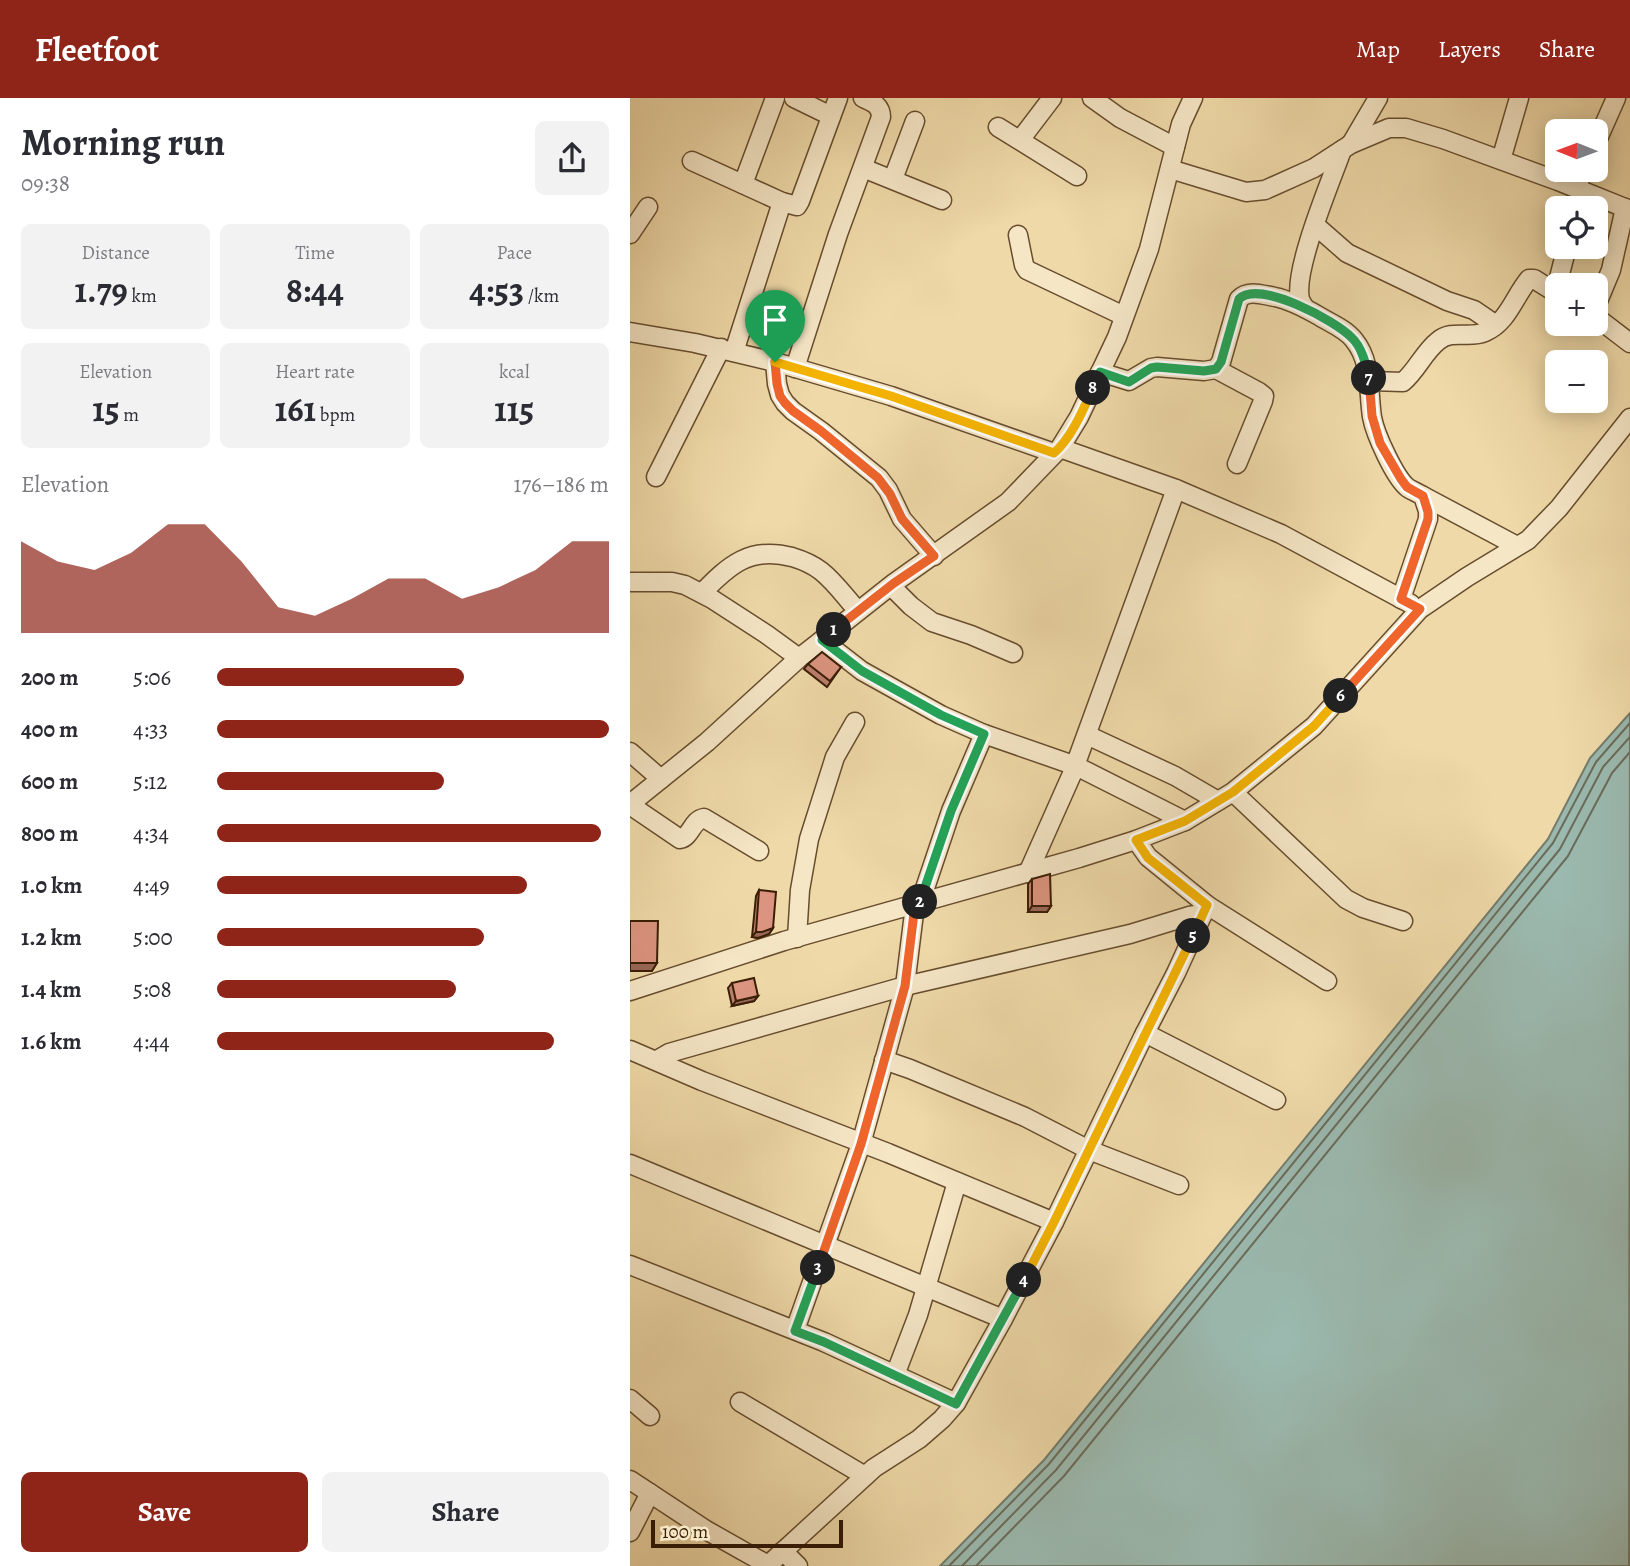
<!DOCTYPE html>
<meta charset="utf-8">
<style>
:root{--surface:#fff;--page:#f2f2f3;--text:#2b2b33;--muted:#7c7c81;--accent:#8f2418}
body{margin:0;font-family:Alegreya,serif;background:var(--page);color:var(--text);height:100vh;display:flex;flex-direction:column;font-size:26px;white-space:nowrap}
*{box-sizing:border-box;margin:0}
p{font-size:23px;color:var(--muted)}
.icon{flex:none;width:38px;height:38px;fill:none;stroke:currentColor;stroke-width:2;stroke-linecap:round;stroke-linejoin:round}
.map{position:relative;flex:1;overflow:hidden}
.side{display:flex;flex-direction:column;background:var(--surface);width:630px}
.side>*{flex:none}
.needle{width:46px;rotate:271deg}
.tools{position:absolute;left:915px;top:21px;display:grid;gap:14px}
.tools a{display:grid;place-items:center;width:63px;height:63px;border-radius:10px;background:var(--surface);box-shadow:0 4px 18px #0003;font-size:35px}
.scale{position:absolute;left:21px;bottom:18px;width:192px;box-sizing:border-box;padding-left:7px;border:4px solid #3a1e05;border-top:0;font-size:19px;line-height:24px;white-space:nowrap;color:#3a1e05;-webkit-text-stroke:5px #f5e6c6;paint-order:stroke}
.pin{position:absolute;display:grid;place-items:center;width:60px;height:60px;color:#fff;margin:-72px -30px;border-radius:50% 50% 50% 0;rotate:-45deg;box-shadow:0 0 7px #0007}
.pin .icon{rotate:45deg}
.km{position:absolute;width:35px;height:35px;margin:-18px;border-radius:50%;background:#222;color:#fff;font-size:19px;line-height:35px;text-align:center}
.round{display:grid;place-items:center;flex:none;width:74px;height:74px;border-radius:10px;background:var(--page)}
.headline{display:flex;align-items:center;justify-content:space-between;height:119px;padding:0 21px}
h1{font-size:38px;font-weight:700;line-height:52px}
.figures{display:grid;grid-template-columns:repeat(3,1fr);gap:10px;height:119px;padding:7px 21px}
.figures div{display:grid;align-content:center;border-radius:10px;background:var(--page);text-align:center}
.figures b{font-size:35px;font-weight:700}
.figures small{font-size:19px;font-weight:400}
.figures p{font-size:19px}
.chart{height:196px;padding:14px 21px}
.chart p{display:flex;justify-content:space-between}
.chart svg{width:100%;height:126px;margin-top:7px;fill:var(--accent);opacity:.7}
.cta{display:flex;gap:14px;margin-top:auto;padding:14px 21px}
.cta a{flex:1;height:80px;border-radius:10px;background:var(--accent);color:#fff;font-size:28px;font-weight:700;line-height:80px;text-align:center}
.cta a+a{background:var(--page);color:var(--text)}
ul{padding:0 21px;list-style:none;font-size:23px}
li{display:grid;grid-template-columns:112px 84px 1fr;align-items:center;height:52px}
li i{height:18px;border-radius:9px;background:var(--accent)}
header{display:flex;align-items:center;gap:42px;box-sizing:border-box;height:98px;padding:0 35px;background:var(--accent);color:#fff}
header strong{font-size:33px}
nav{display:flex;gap:38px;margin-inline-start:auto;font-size:24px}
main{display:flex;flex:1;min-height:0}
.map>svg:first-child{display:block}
</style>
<header>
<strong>Fleetfoot</strong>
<nav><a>Map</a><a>Layers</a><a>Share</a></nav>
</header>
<main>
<section class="side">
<div class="headline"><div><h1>Morning run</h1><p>09:38</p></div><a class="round"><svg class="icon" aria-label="share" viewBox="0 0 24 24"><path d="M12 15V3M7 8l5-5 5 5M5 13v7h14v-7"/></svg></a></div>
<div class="figures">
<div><p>Distance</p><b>1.79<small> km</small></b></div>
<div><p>Time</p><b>8:44</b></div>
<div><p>Pace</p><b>4:53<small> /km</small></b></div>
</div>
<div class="figures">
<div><p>Elevation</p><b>15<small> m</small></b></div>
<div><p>Heart rate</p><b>161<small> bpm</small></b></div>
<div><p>kcal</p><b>115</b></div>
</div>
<div class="chart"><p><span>Elevation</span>176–186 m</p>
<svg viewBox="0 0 160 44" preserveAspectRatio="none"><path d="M0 44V12L10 19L20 22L30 16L40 6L50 6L60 19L70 35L80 38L90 32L100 25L110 25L120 32L130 28L140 22L150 12L160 12V44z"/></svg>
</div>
<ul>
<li><b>200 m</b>5:06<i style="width:63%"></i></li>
<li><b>400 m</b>4:33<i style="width:100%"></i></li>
<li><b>600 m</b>5:12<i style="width:58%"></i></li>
<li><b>800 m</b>4:34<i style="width:98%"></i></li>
<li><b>1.0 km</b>4:49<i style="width:79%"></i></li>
<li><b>1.2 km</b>5:00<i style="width:68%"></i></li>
<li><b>1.4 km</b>5:08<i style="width:61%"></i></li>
<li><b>1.6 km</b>4:44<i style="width:86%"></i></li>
</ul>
<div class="cta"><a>Save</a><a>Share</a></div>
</section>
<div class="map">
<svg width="1000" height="1468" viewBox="0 0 1000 1468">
<rect width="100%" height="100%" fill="#efd9a8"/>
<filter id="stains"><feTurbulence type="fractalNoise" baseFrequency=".00286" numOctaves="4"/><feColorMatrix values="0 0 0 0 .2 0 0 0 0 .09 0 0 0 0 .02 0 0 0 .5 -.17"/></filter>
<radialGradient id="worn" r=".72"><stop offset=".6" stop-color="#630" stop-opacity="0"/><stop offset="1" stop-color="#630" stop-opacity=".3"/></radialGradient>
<polygon fill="#9bb9af" stroke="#747b6b" stroke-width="2" points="1000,615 999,1468 310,1468 414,1362 918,741 960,660"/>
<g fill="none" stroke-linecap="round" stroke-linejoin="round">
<g stroke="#6a6c5a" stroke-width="2">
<polyline points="319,1468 419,1366 923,745 966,664 1000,625"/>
<polyline points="332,1468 426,1372 930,751 973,669 1000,639"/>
<polyline points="346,1468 434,1378 938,758 982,675 1000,654"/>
</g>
<defs>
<g id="minor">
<polyline points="164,0 201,18"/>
<polyline points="462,0 490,20 545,49"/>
<polyline points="368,29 447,78"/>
<polyline points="390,42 422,0"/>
<polyline points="966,45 986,0"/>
<polyline points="721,46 748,0"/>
<polyline points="871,62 889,0"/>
<polyline points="62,63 152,104 167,108 170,103 208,0"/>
<polyline points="233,70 312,102"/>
<polyline points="540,71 616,94 635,92 684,70 721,46 759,30 776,30 813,41 928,83 1000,112"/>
<polyline points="263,81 285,23"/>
<polyline points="113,86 145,0"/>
<polyline points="946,90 954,72"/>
<polyline points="685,127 717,155 817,203 844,212 866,227"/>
<polyline points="0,136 18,109"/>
<polyline points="388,137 394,167 397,172 494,218"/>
<polyline points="925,195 937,149"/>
<polyline points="966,208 981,172 995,110"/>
<path d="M675,210C673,207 671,204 670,201C663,172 701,83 712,52"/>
<polyline points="966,219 1000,245"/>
<polyline points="0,234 65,245 145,264 261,298 424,355"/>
<polyline points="104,254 152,104"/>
<polyline points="145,264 147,286 150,297 155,305 163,313 191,333 249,380 258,392 272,421 304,458"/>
<path d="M165,270L208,136L251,19C251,7 242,4 233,0"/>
<polyline points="586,271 629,294 634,298 633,303 607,366"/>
<path d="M470,274L499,283L521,270L527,269L574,273L586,271L591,264L609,201C618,191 633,197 645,199C660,202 675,210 689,218C700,225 716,231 724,242C742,264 738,293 742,319C745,336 765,380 778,390C783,393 788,395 793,398L798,413V421L771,501"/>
<path d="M740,283L773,284C787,272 794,254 808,243C822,231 840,241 855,234C878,224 884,199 899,181H904L928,196"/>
<polyline points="430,350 546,391 651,436 781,506"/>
<polyline points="26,379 91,250"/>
<polyline points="793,398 887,448"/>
<polyline points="0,484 42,484 55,487 82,501 136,536 169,560"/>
<polyline points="261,488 281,508 302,524 341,537 383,555"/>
<path d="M72,495C99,467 120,448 162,459C172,462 182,466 191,473C205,484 216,500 228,513"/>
<polyline points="192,542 232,573 311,617 354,636 446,668 555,723"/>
<polyline points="457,637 545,678 588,703"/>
<polyline points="0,654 31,681"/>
<polyline points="603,694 716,801 733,810 773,823"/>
<polyline points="0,706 77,644 169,560 192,542 264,485 378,404 430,350 449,319 487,239 519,151 551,26 563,0"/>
<path d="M0,707L50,741C61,739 62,722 74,720L129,753"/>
<polyline points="506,742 518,759 577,807 697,883"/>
<polyline points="398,775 442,676 546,391"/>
<polyline points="290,805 321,713 354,636"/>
<polyline points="167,840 170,792 179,741 205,659 225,624"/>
<polyline points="0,893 154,843 449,760 506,742 555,723 603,694 684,628 790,511 837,479 898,442 929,410 1000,320"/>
<polyline points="515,935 646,1002"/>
<polyline points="0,952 72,983 258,1055 424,1124"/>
<polyline points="27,962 39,955 275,888 500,836 559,818 573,816"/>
<polyline points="254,962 280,971 395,1019 459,1052 549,1087"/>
<polyline points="0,1066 373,1221"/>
<polyline points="0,1167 194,1244 326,1305"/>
<polyline points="165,1232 231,1046 275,888 285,807"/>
<polyline points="265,1277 288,1217 327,1084"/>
<polyline points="0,1301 20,1318"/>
<polyline points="110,1304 235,1378"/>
<polyline points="0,1382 76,1432 138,1467"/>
<polyline points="0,1434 20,1395"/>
<polyline points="153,1453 168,1468"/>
<polyline points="137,1468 244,1370 289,1341 312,1321 326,1305 373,1221 424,1124 513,939 546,875 577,807"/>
</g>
</defs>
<use href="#minor" stroke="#674d2e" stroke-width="21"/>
<use href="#minor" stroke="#f5e6c6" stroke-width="18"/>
</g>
<g fill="#bc7f6d" stroke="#3a1e05" stroke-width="2">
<polygon points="178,566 211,569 197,589 174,571"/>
<polygon points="402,781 421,808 417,814 398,814 398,786"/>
<polygon points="129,792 143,830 139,836 128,840 122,839 126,798"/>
<polygon points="102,885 128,898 124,903 102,908 98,890"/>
</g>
<g fill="#996859" stroke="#3a1e05" stroke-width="2">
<polygon points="402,808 421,808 417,814 398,814"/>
<polygon points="143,830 139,836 128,840 122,839 126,834"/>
<polygon points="0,865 27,865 22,873 0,873"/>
<polygon points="128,898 124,903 102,908 106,903"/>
</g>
<g fill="#db947f" stroke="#3a1e05" stroke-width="2">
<polygon points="192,554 211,569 200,583 178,566"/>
<polygon points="420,776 421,808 402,808 402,781"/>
<polygon points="129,792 146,794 143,830 132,834 126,834"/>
<polygon points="0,823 28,823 27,865 0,865"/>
<polygon points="124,880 128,898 106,903 102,885"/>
</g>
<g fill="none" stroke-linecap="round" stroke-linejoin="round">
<defs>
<polyline id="split-1" points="145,264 147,286 150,298 155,305 163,313 191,333 248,380 260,396 272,421 304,458 264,485 204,532"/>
<polyline id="split-2" points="204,532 192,542 232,573 311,617 354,636 321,713 290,804"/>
<polyline id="split-3" points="188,1170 231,1046 275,888 285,807 290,804"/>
<polyline id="split-4" points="188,1170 165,1233 194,1244 326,1306 394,1182"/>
<polyline id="split-5" points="394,1182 424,1124 563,838"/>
<polyline id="split-6" points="563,838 577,807 518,760 506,742 555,723 603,694 684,628 711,598"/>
<polyline id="split-7" points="711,598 790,511 771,501 798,421 798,414 793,398 777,389 771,381 750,345 742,318 739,280"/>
<path id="split-8" d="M463,290L470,274L499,284L521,270L527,269L574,273L586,271L591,264L609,201C629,181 706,223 722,240C732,249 736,267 739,280"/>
<path id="split-9" d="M145,264L261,298L424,355C442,339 453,312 463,290"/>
</defs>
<use href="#split-1" stroke="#fff" stroke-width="14"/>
<use href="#split-2" stroke="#fff" stroke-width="14"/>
<use href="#split-3" stroke="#fff" stroke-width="14"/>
<use href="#split-4" stroke="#fff" stroke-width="14"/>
<use href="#split-5" stroke="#fff" stroke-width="14"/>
<use href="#split-6" stroke="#fff" stroke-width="14"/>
<use href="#split-7" stroke="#fff" stroke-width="14"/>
<use href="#split-8" stroke="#fff" stroke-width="14"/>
<use href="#split-9" stroke="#fff" stroke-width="14"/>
<use href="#split-1" stroke="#f0652b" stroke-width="9"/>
<use href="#split-2" stroke="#22a559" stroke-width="9"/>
<use href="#split-3" stroke="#f0652b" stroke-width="9"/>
<use href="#split-4" stroke="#22a559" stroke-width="9"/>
<use href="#split-5" stroke="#f5b400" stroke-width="9"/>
<use href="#split-6" stroke="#f5b400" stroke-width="9"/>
<use href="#split-7" stroke="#f0652b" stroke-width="9"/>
<use href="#split-8" stroke="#22a559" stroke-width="9"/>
<use href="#split-9" stroke="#f5b400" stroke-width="9"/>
</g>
<rect width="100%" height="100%" filter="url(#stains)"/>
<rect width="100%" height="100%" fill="url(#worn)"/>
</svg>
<div class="tools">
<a><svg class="needle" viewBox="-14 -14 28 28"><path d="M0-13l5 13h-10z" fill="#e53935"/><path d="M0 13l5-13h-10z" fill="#7c7c81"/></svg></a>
<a><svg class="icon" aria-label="locate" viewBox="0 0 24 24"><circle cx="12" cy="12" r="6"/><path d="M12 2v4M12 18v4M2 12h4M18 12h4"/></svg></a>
<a>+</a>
<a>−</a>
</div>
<div class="scale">100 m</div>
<div class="pin" style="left:145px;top:264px;background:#1e9e55"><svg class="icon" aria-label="arrive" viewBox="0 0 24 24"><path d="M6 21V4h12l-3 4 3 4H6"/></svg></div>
<b class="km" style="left:204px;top:532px">1</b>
<b class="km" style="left:290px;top:804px">2</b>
<b class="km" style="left:188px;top:1170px">3</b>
<b class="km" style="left:394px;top:1182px">4</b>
<b class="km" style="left:563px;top:838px">5</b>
<b class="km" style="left:711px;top:598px">6</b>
<b class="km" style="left:739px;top:280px">7</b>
<b class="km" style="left:463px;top:290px">8</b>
</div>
</main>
